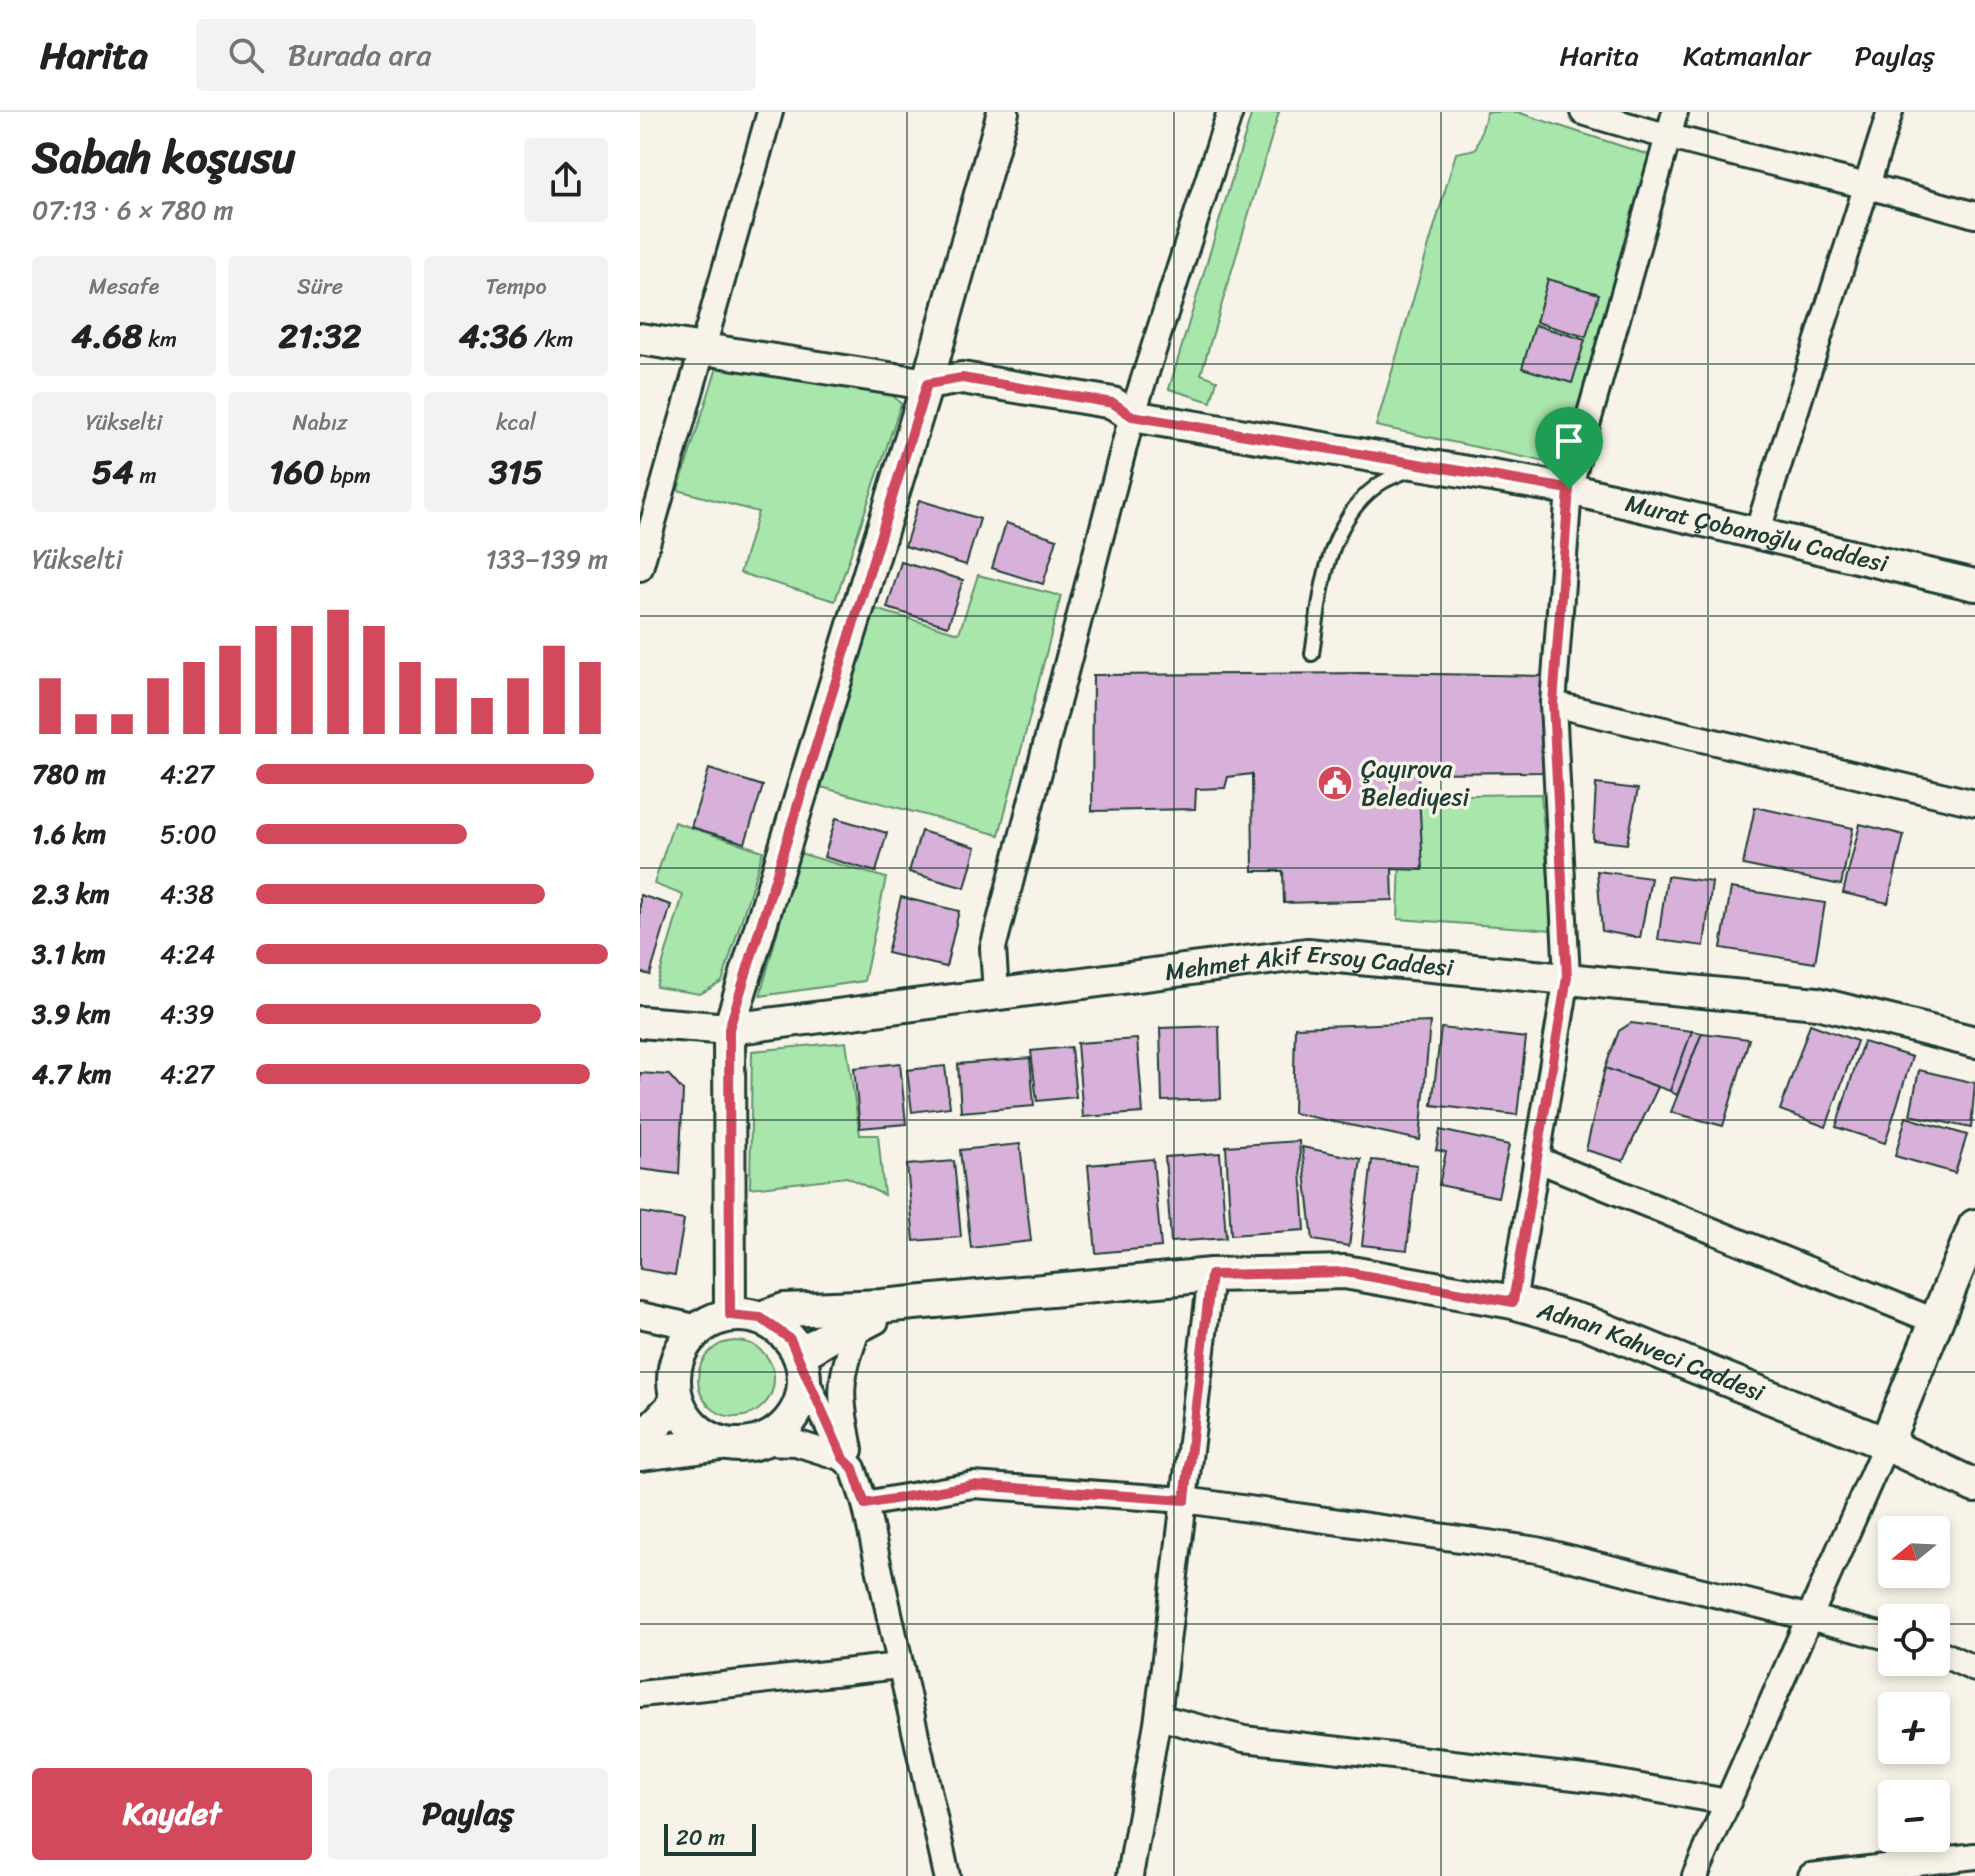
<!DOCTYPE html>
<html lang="tr">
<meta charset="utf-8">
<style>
:root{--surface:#fff;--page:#f2f2f2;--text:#222;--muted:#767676;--line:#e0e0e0;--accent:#d1495b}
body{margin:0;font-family:Sriracha,sans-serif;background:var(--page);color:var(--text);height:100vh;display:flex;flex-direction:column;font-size:30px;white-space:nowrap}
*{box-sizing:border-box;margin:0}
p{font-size:26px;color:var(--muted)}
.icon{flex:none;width:44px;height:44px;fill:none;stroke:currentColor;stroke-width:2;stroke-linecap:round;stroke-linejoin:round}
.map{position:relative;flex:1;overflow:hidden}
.sheet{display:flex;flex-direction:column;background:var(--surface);width:640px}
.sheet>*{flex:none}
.needle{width:52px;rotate:252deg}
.tools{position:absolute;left:1238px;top:1404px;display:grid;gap:16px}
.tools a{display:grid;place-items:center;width:72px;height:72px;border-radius:8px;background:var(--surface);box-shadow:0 4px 12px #0003;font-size:40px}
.scale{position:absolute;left:24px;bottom:20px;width:92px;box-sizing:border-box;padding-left:8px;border:4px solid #1f3d34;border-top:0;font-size:22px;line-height:28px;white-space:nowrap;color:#1f3d34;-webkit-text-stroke:6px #f7f3e8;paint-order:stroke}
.pin{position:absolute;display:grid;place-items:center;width:68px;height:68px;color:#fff;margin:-82px -34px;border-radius:50% 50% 50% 0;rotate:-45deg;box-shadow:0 0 8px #0007}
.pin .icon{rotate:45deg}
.round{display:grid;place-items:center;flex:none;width:84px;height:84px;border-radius:8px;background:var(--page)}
.head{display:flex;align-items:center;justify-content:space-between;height:136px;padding:0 32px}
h1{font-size:44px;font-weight:700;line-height:60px}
.metrics{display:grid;grid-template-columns:repeat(3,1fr);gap:12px;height:136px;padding:8px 32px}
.metrics div{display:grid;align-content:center;border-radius:8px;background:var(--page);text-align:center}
.metrics b{font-size:34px;font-weight:700}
.metrics small{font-size:22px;font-weight:400}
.metrics p{font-size:22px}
.chart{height:224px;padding:16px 32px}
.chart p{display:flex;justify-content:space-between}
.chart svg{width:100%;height:144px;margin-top:8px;stroke:var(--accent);stroke-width:6}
.primary-button{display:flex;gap:16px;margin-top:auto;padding:16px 32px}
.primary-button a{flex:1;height:92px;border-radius:8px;background:var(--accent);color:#fff;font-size:32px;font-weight:700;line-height:92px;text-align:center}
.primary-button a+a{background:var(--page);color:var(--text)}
ul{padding:0 32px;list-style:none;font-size:26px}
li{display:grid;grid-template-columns:128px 96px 1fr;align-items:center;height:60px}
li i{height:20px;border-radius:10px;background:var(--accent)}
header{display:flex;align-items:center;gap:48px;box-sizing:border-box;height:112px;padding:0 40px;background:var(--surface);border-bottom:2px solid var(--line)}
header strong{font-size:38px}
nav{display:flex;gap:44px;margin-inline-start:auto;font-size:28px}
.search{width:560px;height:72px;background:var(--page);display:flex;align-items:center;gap:20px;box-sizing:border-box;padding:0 28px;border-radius:8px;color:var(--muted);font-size:30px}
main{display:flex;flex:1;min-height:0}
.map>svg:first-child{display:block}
</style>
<header>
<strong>Harita</strong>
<div class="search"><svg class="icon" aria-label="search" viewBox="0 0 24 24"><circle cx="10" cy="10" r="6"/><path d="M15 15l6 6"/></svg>Burada ara</div>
<nav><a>Harita</a><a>Katmanlar</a><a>Paylaş</a></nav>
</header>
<main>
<section class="sheet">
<div class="head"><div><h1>Sabah koşusu</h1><p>07:13 · 6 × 780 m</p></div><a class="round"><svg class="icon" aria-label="share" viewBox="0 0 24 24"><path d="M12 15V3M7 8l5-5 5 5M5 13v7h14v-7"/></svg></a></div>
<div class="metrics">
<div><p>Mesafe</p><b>4.68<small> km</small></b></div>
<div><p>Süre</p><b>21:32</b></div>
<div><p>Tempo</p><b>4:36<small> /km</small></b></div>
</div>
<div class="metrics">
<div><p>Yükselti</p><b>54<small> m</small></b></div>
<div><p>Nabız</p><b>160<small> bpm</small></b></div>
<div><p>kcal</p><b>315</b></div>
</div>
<div class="chart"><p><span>Yükselti</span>133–139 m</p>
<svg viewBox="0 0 160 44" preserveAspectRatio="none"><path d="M5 44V27M15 44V38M25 44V38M35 44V27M45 44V22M55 44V17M65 44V11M75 44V11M85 44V6M95 44V11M105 44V22M115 44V27M125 44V33M135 44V27M145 44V17M155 44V22"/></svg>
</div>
<ul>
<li><b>780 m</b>4:27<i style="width:96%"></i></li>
<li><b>1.6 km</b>5:00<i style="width:60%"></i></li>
<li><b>2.3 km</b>4:38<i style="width:82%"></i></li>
<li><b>3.1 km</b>4:24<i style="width:100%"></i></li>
<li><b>3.9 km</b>4:39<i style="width:81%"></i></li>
<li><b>4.7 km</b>4:27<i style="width:95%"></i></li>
</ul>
<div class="primary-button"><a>Kaydet</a><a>Paylaş</a></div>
</section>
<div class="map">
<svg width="1335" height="1764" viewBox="0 0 1335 1764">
<rect width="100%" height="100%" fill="#f7f3e8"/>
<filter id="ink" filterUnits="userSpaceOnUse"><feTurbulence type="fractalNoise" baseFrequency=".0125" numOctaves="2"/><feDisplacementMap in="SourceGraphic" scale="16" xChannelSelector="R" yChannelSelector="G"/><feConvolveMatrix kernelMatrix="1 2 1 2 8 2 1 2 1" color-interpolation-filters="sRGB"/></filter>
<g filter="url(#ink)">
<g fill="#a9e6ac" stroke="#649270" stroke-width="2">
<polygon points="612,0 639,0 561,262 577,268 571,290 529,277"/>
<polygon points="847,0 877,0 1009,43 921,353 736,314 816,41 836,37"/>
<polygon points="78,252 246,276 261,292 195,489 100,461 118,400 38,378"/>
<polygon points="338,463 421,484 359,723 181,675 235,497 319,521"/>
<polygon points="901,682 912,818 758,807 762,684"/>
<polygon points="34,710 123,739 82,870 60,882 16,875 43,783 14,772"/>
<polygon points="159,741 246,766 224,869 120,884"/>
<polygon points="206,930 220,1023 238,1023 244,1083 207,1065 110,1076 112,939"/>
<circle cx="96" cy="1267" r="38"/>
</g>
<g fill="#d7b1d9" stroke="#1f3d34" stroke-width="2">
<polygon points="908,167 959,182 946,225 896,210"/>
<polygon points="895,213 945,228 932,271 882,256"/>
<polygon points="279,388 340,407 326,453 265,434"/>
<polygon points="366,411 417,427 403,472 352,456"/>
<polygon points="261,450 323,468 308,514 247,496"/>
<polygon points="733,561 904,564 905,660 778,661 783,758 752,757 753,788 644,791 643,759 613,759 612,662 588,665 585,676 556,677 555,697 452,699 453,563"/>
<polygon points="69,657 123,674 105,731 51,715"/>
<polygon points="956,672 998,677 987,732 953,728"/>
<polygon points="1115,695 1213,716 1201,773 1103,753"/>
<polygon points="196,706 247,721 236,760 184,745"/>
<polygon points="1220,712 1264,723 1248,791 1203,781"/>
<polygon points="281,719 336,735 325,776 269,760"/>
<polygon points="957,759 1011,766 1000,826 962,819"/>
<polygon points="1027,764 1072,770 1064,834 1018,828"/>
<polygon points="1091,776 1185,791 1175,851 1081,836"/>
<polygon points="0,783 31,793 10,863 0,860"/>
<polygon points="261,785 319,799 306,855 247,841"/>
<polygon points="790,910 780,1028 653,1001 655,915"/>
<polygon points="991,911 1052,919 1030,979 965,956 979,919"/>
<polygon points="1170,912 1217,929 1186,1015 1140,998"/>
<polygon points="579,914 581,987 522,989 520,916"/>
<polygon points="801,916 886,926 877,1003 792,993"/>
<polygon points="1052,919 1062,921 1037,983 1030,979"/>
<polygon points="1062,921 1109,927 1083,1014 1031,1000"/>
<polygon points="497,927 503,1001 443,1005 437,931"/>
<polygon points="1223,930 1272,945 1245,1031 1196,1015"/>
<polygon points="431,935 436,985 397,989 391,939"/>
<polygon points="390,946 394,994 321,1000 318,952"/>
<polygon points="260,951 266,1012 220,1016 214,956"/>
<polygon points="305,954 310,995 272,1000 267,958"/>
<polygon points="965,956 1018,975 983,1049 946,1038"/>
<polygon points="1279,958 1335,971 1331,1016 1270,1003"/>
<polygon points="0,961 29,963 43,979 39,1062 0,1057"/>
<polygon points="1266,1005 1327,1023 1315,1061 1255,1044"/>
<polygon points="800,1018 869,1033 858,1085 799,1073 806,1040 796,1038"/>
<polygon points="659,1029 665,1118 591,1123 586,1034"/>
<polygon points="380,1032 391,1129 331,1136 320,1038"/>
<polygon points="662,1035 721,1047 709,1134 673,1128"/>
<polygon points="580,1041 586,1126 531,1130 525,1045"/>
<polygon points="513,1047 521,1135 456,1141 448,1053"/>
<polygon points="732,1048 777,1053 767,1138 722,1133"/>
<polygon points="314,1049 321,1125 274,1129 267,1053"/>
<polygon points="0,1100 44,1108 35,1163 0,1157"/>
</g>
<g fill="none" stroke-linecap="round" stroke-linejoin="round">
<defs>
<path id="service" d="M672,542C681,484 685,411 738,373C747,366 761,362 772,357"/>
<g id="minor">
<path d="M943,0C1072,40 1205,65 1335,103"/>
<polyline points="1117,421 1250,0"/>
<polyline points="0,456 130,0"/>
<polyline points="913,592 1335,691"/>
<polyline points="356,881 353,836 492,304 590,0"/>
<polyline points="896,1047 1297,1210"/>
<polyline points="873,1190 927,865 913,592 929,377 1035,0"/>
<polyline points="0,1203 59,1216"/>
<polyline points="164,1263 203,1346 213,1356 225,1392 307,1764"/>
<polyline points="122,1330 156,1331 203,1346"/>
<path d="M210,1338C200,1283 197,1272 217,1219L236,1209"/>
<polyline points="225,1392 333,1373 545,1388 897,1438 1252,1526"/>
<polyline points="1296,1539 1335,1557"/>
<polyline points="0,1582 259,1554"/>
<polyline points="518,1605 604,1627 961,1668 1088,1690"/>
<polyline points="490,1764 518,1605 571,1163"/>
<polyline points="1055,1764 1246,1332"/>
<polyline points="1171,1764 1335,1744"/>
</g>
<g id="tertiary">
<path id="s1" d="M0,227L287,272L322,266L473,291L492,304L929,377L1335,473"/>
<path id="s2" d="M0,910L89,917L667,842L1177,891L1335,930"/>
<polyline points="90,1203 89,917 287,272 363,0"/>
</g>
<g id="secondary">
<circle cx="99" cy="1268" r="65"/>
<path id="s3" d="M121,1206L144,1198L242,1194L571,1163L705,1160L873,1190L950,1212L1246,1332L1335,1374"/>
<polyline points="159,1243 232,1199"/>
<polyline points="0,1329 37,1290"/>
<polyline points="1246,1332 1335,1114"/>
<polyline points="0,1342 81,1332"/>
</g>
</defs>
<use href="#service" stroke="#1f3d34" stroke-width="18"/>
<use href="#minor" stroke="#1f3d34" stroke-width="30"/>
<use href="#tertiary" stroke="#1f3d34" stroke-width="36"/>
<use href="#secondary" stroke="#1f3d34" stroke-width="38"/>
<use href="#service" stroke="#f7f3e8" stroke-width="12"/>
<use href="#minor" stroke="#f7f3e8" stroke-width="24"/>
<use href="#tertiary" stroke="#f7f3e8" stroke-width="30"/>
<use href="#secondary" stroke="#f7f3e8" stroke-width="32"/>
</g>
</g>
<g fill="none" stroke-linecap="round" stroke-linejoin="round" filter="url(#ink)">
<defs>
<polygon id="route" points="322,266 473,291 492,304 929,377 913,592 927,865 873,1190 705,1160 571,1163 545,1388 333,1373 225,1392 213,1356 203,1346 150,1227 121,1206 90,1203 89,917 287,272"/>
</defs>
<use href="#route" stroke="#fff" stroke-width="16"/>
<use href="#route" stroke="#d1495b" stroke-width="10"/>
</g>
<path fill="none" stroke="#1f3d34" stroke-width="2" stroke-opacity="0.55" d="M267,0V1764M534,0V1764M801,0V1764M1068,0V1764M0,252H1335M0,504H1335M0,756H1335M0,1008H1335M0,1260H1335M0,1512H1252M1296,1512H1335"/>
<defs>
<symbol id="civic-disc" viewBox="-11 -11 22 22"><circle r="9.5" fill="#d1495b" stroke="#f7f3e8"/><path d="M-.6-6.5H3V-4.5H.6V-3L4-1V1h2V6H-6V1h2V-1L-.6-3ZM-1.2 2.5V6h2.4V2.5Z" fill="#fff"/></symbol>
</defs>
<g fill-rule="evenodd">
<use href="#civic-disc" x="675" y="651" width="40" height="40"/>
</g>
<g text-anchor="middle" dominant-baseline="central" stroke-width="7" stroke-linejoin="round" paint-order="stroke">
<g font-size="24" fill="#1f3d34" stroke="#f7f3e8">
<text stroke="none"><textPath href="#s1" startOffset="1138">Murat Çobanoğlu Caddesi</textPath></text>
<text stroke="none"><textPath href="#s2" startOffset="674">Mehmet Akif Ersoy Caddesi</textPath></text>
<text stroke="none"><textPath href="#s3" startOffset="904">Adnan Kahveci Caddesi</textPath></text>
</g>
<g font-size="24" fill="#1f3d34" stroke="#f7f3e8" text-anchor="start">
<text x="721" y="657">Çayırova<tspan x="721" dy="28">Belediyesi</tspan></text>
</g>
</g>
</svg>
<div class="tools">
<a><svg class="needle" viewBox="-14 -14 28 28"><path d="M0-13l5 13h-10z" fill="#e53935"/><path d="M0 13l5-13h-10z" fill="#767676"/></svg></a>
<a><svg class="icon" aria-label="locate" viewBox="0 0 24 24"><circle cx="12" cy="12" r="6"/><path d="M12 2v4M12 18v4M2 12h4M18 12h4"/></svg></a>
<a>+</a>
<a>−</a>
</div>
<div class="scale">20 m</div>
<div class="pin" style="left:929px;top:377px;background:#1e9e55"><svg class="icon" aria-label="arrive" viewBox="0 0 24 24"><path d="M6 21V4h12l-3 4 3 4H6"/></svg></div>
</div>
</main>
